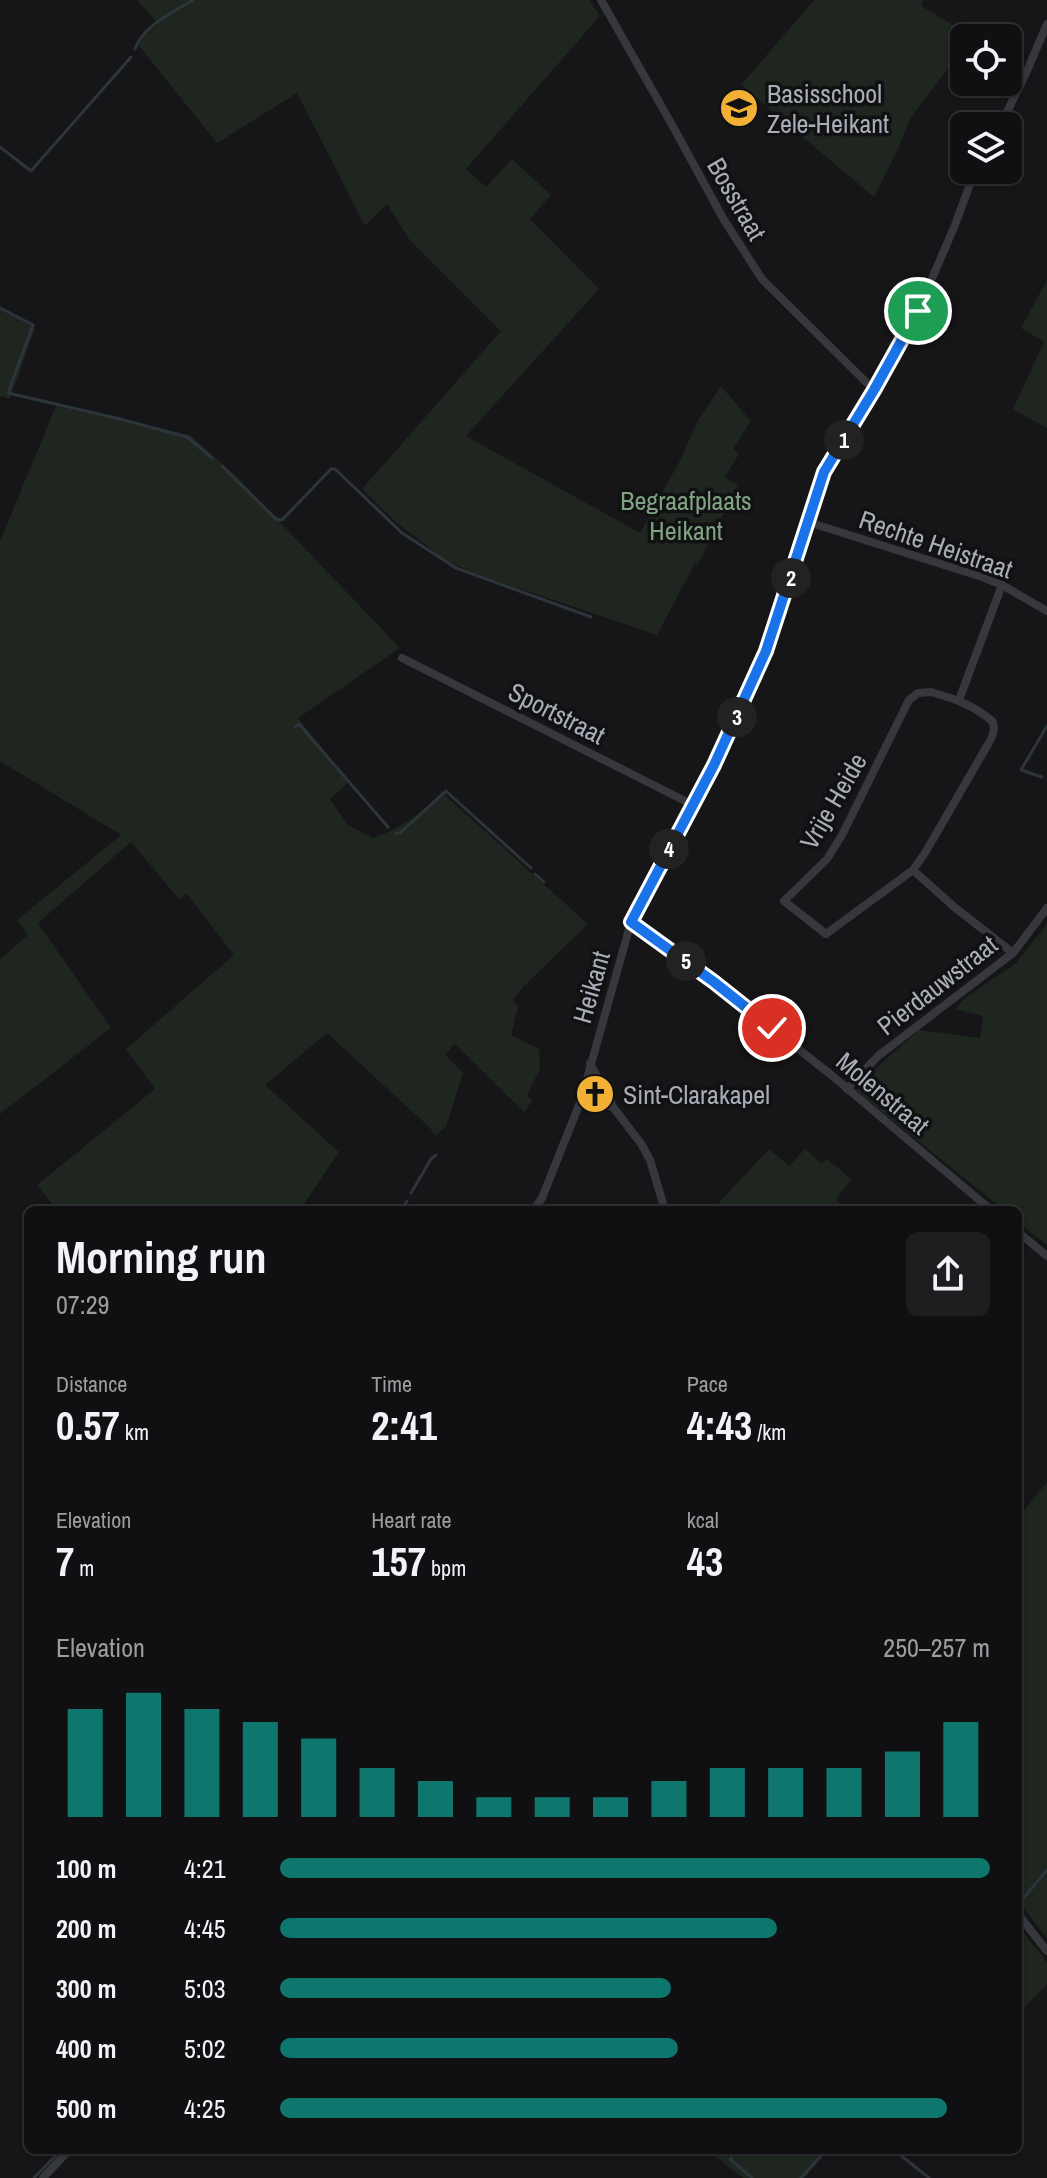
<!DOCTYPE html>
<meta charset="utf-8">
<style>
:root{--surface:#101012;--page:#1e1e20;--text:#f1f3f6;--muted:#9c9d9f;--line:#303032;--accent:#0f766e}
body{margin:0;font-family:"Archivo Narrow",sans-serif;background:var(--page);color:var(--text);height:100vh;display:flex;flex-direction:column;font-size:30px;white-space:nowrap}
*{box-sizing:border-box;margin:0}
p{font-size:26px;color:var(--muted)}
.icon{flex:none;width:44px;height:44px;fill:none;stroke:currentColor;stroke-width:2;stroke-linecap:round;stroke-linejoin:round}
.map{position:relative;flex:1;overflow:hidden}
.side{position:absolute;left:24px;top:1206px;width:998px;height:948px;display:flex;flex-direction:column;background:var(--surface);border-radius:12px;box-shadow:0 2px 6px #0004,0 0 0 2px var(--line)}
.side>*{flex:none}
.controls{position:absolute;left:950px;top:24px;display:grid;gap:16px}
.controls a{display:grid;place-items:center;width:72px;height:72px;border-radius:12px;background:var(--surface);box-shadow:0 2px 6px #0004,0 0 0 2px var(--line);font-size:40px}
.pin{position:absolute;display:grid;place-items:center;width:68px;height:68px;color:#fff;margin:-34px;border:4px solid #fff;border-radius:50%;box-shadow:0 2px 8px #0007}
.km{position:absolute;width:40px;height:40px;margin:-20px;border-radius:50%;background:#222;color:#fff;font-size:22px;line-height:40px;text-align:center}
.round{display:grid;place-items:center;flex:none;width:84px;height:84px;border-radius:12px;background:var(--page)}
.headline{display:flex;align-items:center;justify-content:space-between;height:136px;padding:0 32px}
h1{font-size:44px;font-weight:700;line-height:60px}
.figures{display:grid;grid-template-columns:repeat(3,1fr);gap:12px;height:136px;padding:8px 32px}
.figures div{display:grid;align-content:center}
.figures b{font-size:40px;font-weight:700}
.figures small{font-size:22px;font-weight:400}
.figures p{font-size:22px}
.chart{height:224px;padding:16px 32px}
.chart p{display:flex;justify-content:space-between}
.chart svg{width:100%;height:144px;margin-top:8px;stroke:var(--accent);stroke-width:6}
ul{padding:0 32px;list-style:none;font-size:26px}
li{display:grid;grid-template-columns:128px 96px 1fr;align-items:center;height:60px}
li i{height:20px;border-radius:10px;background:var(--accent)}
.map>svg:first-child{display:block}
</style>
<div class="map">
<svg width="1047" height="2178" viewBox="0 0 1047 2178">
<rect width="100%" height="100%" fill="#161618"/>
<g fill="#1e261f">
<polygon points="139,0 590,0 600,16 466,169 486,187 512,159 551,195 530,219 599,289 466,436 640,533 682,457 697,422 721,386 751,421 733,449 739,454 725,477 738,485 698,564 695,563 657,635 476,574 445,560 396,522 362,489 501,331 409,239 387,204 365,226 297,93 217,143 136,42 158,24 138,1"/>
<polygon points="814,0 924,0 921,6 972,36 964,38 964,47 911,117 898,149 874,197 741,85"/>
<polygon points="1047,280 1047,428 1013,409 1044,342 1021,328"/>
<polygon points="0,310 35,328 10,399 0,396"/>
<path d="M56,406L190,435L236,476L400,648L298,718L349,782L330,799L348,825L373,838C406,826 418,815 443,791L446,796L588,924L525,985L513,1000L518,1007L511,1035L539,1049L540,1068L527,1096L533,1100L524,1112L455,1044L445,1055L463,1073L446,1127L435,1136L430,1128L327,1033L265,1085L339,1152L300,1210H57L37,1185L155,1089L126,1049L234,955L187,894L179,899L131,842L38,923L111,1028L0,1114V959L28,935L17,920L121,835L0,761V541Z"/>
<polygon points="1047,924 1047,1245 1018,1222 1018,1210 1004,1210 860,1094 857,1090 858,1084 919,1030 980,1038 983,1016 955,1009 964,999 1016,963"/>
<polygon points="769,1149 789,1166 805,1149 822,1164 827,1159 851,1179 836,1200 847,1210 718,1210 715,1207"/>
<polygon points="1047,1482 1047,1938 1018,1901 1018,1518"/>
<polygon points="1018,1926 1047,1962 1047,1984 1018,2014"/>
<polygon points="707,2150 829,2150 804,2178 743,2178"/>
</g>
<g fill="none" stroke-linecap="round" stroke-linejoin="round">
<g stroke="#2c353c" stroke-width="3">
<path d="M135,49C143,26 173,12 193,0"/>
<polyline points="0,147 31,171 131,57"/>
<polyline points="0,308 33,325 8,393 120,419 187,437 212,458"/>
<polyline points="222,466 276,519 282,520 331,469 335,469 402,533 456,568 591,617"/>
<polyline points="295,727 299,724 388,827"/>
<polyline points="1042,777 1021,770 1047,726"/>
<polyline points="396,833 400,833 446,791 531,868"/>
<polyline points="535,874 544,882"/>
<polyline points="411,1193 431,1159 436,1155"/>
<polyline points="401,1210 407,1201"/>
<polyline points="1021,1901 1047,1870"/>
<polyline points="737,2150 730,2159 752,2178"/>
<polyline points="894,2150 929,2178"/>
<polyline points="34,2178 61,2150"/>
<polyline points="801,2178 826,2150"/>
</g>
<g stroke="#37383d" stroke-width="8">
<polyline points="601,0 671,123 724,220 762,279 874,390"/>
<polyline points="1000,126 1027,71 1047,24"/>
<polyline points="808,522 982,577 1002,585 1047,611"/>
<polyline points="402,658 693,805"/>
<path d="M931,692C955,699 974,705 993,722L994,730L991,739L925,853L913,870L826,934L784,901L827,859L842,835L909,700L918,693Z"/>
<polyline points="959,700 1002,585"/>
<polyline points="913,870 953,906 1013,953"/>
<polyline points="631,922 714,982 830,1074 991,1210"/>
<polyline points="590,1063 613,1107"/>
<polyline points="847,1089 878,1056 1013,953 1047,908"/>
<polyline points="581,1100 613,1107 642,1145 650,1160 665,1210"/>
<polyline points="533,1210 542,1198 581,1100 631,922 714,765 766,651 824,472 874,390 918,311 955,225 975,170"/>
<polyline points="1018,1232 1047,1256"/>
<polyline points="1018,1914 1047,1951"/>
<polyline points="43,2178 69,2150"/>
</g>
</g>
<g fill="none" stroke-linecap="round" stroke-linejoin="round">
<defs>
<polyline id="route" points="772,1028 714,982 631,922 714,765 766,651 824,472 874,390 918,311"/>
</defs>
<use href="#route" stroke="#fff" stroke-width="16"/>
<use href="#route" stroke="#1a73e8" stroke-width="10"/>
</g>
<defs>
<symbol id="school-disc" viewBox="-11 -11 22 22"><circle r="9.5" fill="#f2b134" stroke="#111113"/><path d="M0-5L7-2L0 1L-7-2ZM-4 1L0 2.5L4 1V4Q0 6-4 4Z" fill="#111"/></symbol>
<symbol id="church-disc" viewBox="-11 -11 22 22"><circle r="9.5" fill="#f2b134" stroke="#111113"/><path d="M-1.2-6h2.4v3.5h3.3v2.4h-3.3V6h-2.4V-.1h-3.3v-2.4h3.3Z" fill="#111"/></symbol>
</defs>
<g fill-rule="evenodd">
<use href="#school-disc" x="717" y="86" width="44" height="44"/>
<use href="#church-disc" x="573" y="1072" width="44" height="44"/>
</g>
<g text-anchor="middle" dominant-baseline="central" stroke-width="7" stroke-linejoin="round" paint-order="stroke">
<g font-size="26" fill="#a8adb8" stroke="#111113" text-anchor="start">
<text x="767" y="93">Basisschool<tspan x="767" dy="30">Zele-Heikant</tspan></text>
<text x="623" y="1094">Sint-Clarakapel</text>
</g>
<g font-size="26" fill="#a8adb8" stroke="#111113">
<text transform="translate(737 199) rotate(60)">Bosstraat</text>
<text transform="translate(936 544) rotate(19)">Rechte Heistraat</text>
<text transform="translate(557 713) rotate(27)">Sportstraat</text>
<text transform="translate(833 801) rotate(-60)">Vrije Heide</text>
<text transform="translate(937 985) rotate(-38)">Pierdauwstraat</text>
<text transform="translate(591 987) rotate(-74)">Heikant</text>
<text transform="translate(883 1093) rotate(40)">Molenstraat</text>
</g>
<g font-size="26" fill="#7fa381" stroke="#111113">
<text x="686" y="500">Begraafplaats<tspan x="686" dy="30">Heikant</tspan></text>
</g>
</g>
</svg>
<div class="controls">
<a><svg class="icon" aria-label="locate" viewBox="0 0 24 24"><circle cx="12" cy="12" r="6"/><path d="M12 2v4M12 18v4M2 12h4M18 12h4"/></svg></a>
<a><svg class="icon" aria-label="layers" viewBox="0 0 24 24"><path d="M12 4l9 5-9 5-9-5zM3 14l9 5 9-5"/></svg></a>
</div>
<div class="pin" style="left:918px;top:311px;background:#1e9e55"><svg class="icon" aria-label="arrive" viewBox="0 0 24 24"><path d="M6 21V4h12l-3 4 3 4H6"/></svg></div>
<div class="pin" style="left:772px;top:1028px;background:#d93025"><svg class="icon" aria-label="check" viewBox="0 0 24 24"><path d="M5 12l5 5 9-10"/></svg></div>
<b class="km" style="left:844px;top:440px">1</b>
<b class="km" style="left:791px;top:578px">2</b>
<b class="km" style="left:737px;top:717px">3</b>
<b class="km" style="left:669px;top:849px">4</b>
<b class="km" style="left:686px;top:961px">5</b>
<section class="side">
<div class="headline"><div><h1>Morning run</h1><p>07:29</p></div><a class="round"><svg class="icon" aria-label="share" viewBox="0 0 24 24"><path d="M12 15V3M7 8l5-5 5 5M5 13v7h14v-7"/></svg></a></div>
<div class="figures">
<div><p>Distance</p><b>0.57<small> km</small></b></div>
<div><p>Time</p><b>2:41</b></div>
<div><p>Pace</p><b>4:43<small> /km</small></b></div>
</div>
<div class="figures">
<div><p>Elevation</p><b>7<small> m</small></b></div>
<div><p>Heart rate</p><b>157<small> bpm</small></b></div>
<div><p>kcal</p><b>43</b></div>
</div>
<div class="chart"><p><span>Elevation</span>250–257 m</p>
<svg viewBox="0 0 160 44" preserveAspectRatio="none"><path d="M5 44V11M15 44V6M25 44V11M35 44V15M45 44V20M55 44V29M65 44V33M75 44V38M85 44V38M95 44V38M105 44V33M115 44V29M125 44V29M135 44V29M145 44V24M155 44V15"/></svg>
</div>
<ul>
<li><b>100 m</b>4:21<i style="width:100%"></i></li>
<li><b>200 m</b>4:45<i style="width:70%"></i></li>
<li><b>300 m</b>5:03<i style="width:55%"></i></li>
<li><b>400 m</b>5:02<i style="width:56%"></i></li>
<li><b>500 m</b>4:25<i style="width:94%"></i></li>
</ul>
</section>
</div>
